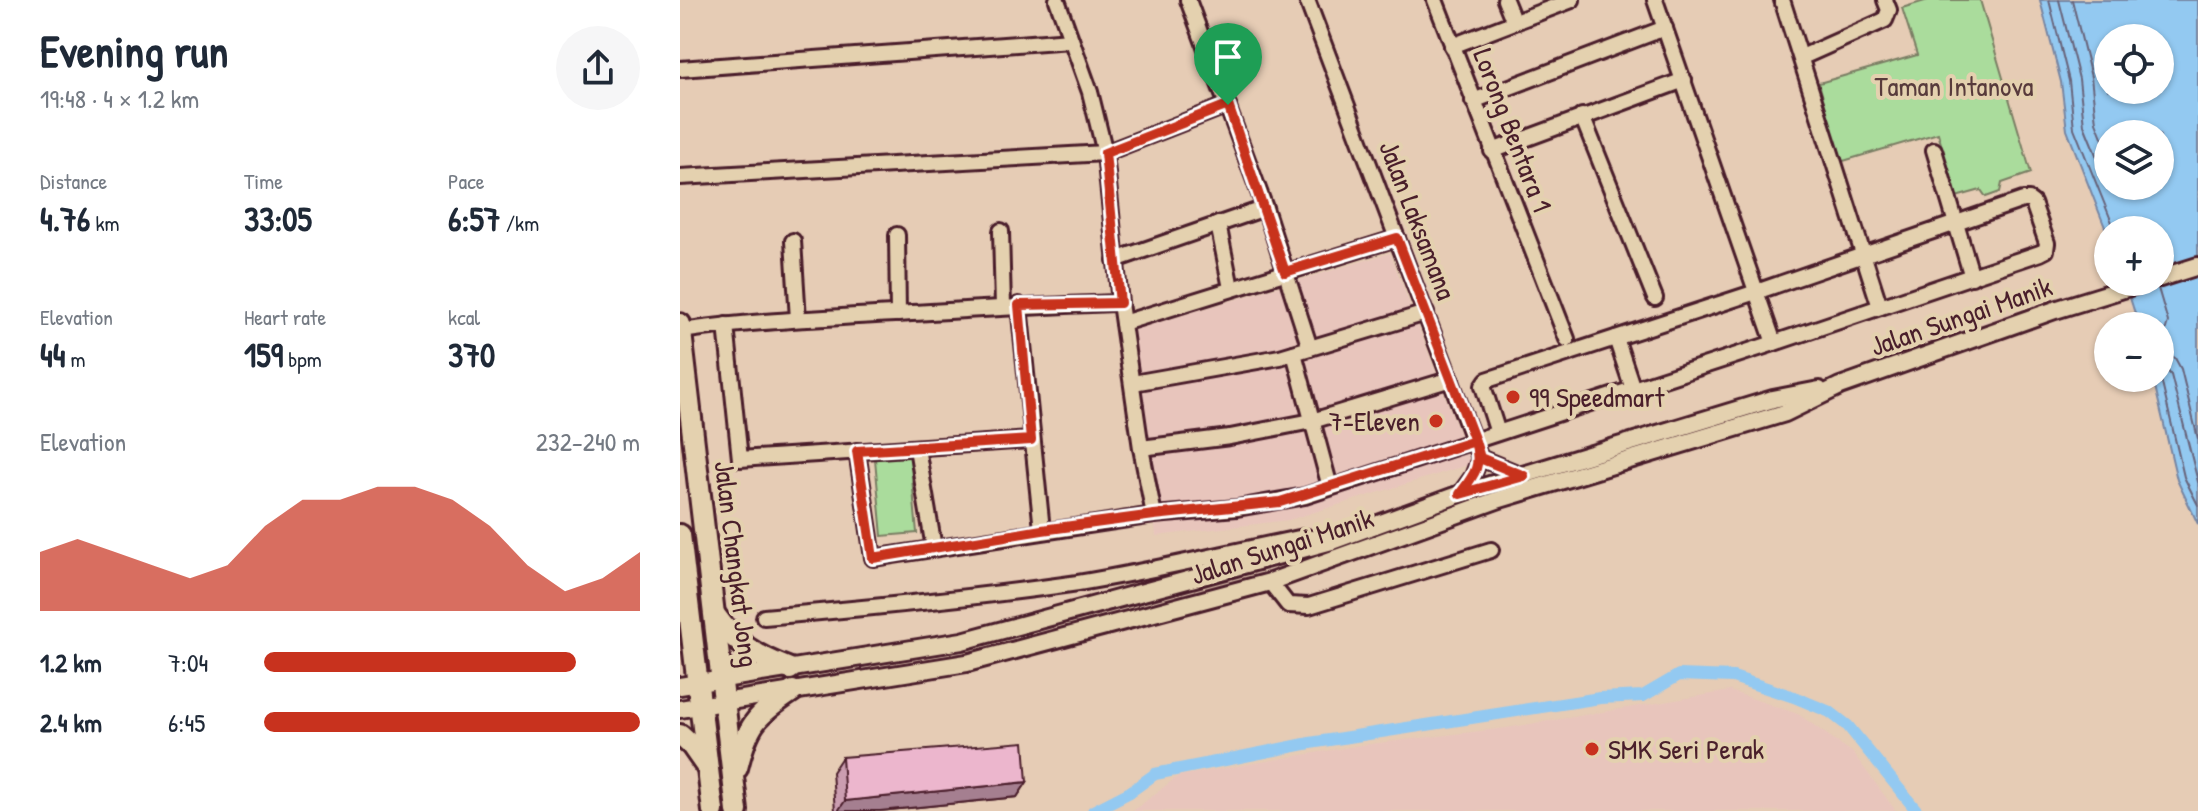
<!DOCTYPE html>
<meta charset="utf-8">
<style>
:root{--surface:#fff;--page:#f6f6f7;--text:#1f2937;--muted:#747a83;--accent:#c8321e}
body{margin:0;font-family:"Patrick Hand",sans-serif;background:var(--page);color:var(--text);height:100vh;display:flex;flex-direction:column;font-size:30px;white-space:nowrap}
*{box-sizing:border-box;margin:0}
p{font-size:26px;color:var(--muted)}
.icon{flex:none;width:44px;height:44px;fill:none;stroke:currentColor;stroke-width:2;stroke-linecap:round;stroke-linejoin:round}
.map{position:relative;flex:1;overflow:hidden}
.panel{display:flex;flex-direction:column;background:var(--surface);width:680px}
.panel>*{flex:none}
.buttons{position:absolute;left:1414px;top:24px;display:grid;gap:16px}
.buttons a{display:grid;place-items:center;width:80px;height:80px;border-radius:50%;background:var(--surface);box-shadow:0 2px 6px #0004;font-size:40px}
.pin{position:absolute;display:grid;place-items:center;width:68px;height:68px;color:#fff;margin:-82px -34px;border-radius:50% 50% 50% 0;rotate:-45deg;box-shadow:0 0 8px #0007}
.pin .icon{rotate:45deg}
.round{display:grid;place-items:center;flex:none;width:84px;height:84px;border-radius:42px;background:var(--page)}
.headline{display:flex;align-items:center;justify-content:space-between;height:136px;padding:0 40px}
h1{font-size:44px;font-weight:700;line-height:60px}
.metrics{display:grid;grid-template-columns:repeat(3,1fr);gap:12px;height:136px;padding:8px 40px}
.metrics div{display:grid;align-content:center}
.metrics b{font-size:34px;font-weight:700}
.metrics small{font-size:22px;font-weight:400}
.metrics p{font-size:22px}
.chart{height:224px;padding:16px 40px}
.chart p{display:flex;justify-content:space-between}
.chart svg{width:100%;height:144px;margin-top:8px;fill:var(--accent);opacity:.7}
ul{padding:0 40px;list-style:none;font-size:26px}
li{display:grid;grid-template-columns:128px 96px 1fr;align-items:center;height:60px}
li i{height:20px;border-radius:10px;background:var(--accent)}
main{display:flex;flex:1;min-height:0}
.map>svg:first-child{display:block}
</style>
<main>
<section class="panel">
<div class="headline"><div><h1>Evening run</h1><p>19:48 · 4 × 1.2 km</p></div><a class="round"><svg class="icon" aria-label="share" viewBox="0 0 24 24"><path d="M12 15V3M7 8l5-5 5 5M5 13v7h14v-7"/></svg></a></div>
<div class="metrics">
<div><p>Distance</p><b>4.76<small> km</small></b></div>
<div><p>Time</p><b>33:05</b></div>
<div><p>Pace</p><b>6:57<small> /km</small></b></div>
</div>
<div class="metrics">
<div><p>Elevation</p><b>44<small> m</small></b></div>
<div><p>Heart rate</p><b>159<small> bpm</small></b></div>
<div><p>kcal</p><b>370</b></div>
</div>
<div class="chart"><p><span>Elevation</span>232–240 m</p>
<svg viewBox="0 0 160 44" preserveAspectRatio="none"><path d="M0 44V26L10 22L20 26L30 30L40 34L50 30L60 18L70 10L80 10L90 6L100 6L110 10L120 18L130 30L140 38L150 34L160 26V44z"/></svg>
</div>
<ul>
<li><b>1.2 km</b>7:04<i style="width:83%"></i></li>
<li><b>2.4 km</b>6:45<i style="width:100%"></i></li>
</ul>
</section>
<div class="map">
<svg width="1518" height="811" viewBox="0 0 1518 811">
<rect width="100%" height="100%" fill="#e6ccb5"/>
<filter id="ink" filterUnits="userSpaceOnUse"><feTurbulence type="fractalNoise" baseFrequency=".0125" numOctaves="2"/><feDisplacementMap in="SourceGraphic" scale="16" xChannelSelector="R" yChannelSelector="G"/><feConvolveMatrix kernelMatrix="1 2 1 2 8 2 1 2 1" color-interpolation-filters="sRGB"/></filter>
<g filter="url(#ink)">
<g fill="#e8c5bc">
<polygon points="710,253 791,464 609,520 476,536 454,330"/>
<polygon points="1050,691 1118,714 1173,753 1216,811 453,811 498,776 682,745 826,728"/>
</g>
<g fill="#aadc9c" stroke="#7a7e64" stroke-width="2">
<polygon points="1248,0 1300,0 1351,173 1322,183 1320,192 1306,197 1301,190 1276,197 1258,133 1160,162 1139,83 1237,55 1222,8"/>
<polygon points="230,456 237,533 202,536 195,459"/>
</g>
<path fill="#93c9f1" stroke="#7685a2" stroke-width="2" fill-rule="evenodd" d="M1360,0H1518V524L1497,480L1473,378H1480V326H1459L1445,282H1480V230H1428V235L1387,130L1381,82ZM1428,38H1480V90H1428ZM1428,134H1480V186H1428Z"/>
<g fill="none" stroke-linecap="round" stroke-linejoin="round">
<g stroke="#67637a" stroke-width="2">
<polyline points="1369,0 1389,81 1394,128 1435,230"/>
<polyline points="1379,0 1399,79 1404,125 1428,184"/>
<polyline points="1392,0 1411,77 1416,122 1428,152"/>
<polyline points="1478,288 1488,322 1480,348 1495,358 1501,369 1518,439"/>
<polyline points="1480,362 1491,375 1518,482"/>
<polyline points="1480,375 1504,477 1518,505"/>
</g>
<polyline stroke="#93c9f1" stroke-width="12" points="413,811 450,792 475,774 630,743 920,698 963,696 999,675 1053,677 1114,697 1150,712 1168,726 1237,811"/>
<defs>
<g id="minor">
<polyline points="508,0 585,208 630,348"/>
<polyline points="627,0 800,458 793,476 780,494"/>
<polyline points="755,0 887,339"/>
<polyline points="825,0 834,22"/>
<polyline points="975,0 1094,343"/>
<polyline points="1102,0 1200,307"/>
<polyline points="772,46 892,0"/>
<polyline points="1122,57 1205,20 1209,10 1205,0"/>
<polyline points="0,69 391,40"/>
<polyline points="793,101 985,28"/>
<polyline points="902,116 975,298"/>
<polyline points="1254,150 1292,277"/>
<polyline points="812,151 1004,80"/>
<polyline points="0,177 425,153 548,105"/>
<polyline points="538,224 551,288"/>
<polyline points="321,231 323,306"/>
<polyline points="217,235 218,314"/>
<polyline points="113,241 118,319"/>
<polyline points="435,260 585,208"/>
<polyline points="339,305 362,530"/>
<polyline points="443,323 717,238"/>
<polyline points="46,325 60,459 351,440"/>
<path d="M1,331C72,321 143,318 214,314C290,310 365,305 440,303"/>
<polyline points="936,338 953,389"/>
<polyline points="614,353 650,487"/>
<polyline points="453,383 600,357 746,313"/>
<polyline points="237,448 254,548"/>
<polyline points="461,448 550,437 632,421 771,379"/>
<polyline points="177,451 193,558 474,515 461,448 440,303 425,153 410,92 377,0"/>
<polyline points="800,458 844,476"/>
<polyline points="474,515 557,508 625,496 1094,343 1360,253 1366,250 1367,243 1353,203 1349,200 1343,200 1076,292 807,380 803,386 818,433"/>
<polyline points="590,582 608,605 629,606 811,550"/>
<path d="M84,617C189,608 293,598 398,583C473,571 549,552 624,537L652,541"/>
</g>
<g id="major">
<polyline points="1480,278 1518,266"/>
<polyline points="0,686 282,641 652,541 780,494 1093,399 1139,390"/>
<polyline points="0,709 287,663 590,582 820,499 1105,413 1160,386 1375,310 1466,282"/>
</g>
<g id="highway">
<polyline points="0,324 57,811"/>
<polyline points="0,535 33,811"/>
<path d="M35,615C55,644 78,657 110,669"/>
<polyline points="0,735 12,746 26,766"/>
<path d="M57,768C68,724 75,716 113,691"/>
</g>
</defs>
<use href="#minor" stroke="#4a1f2b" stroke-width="20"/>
<use href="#major" stroke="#4a1f2b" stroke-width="22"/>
<use href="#highway" stroke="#4a1f2b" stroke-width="26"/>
<use href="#minor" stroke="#e4d1af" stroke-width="14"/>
<use href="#major" stroke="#e4d1af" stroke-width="16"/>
<use href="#highway" stroke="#e4d1af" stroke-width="20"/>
</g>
<polygon fill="#cb9db0" stroke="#4a1f2b" stroke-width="2" points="162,757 347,782 337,797 200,811 155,811 152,772"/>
<polygon fill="#a57f90" stroke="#4a1f2b" stroke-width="2" points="347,782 337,797 200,811 158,811 165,801"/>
<polygon fill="#ecb6cd" stroke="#4a1f2b" stroke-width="2" points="344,742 347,782 165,801 162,757"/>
</g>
<g fill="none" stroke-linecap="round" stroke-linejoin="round" filter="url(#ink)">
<defs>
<path id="route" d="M548,105L425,153L440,303L339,305L351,440L177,451L193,558L362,530L474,515L600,502L795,441L800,458L844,476L780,494C795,474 802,466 795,441L717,238L605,272L548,105"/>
</defs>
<use href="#route" stroke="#fff" stroke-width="16"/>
<use href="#route" stroke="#c8321e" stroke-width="10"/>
</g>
<g fill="#c8321e" stroke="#e4d1af" stroke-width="3">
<circle cx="833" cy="397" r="8"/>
<circle cx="756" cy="421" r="8"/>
<circle cx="912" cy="749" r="8"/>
</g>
<g text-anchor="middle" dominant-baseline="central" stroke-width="8" stroke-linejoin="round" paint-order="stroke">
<g font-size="28" fill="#583b3c" stroke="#e4d1af">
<text x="1274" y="86">Taman Intanova</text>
</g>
<g font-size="28" fill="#4a1f2b" stroke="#e4d1af">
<text transform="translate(833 130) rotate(69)">Lorong Bentara 1</text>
<text transform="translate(738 220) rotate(69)">Jalan Laksamana</text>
<text transform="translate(1281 316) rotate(-19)">Jalan Sungai Manik</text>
<text transform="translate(602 546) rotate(-18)">Jalan Sungai Manik</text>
<text transform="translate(57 564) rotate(83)">Jalan Changkat Jong</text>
</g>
<g font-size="28" fill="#4a1f2b" stroke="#e4d1af" text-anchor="start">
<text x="849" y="397">99 Speedmart</text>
<text x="740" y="421" text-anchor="end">7-Eleven</text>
<text x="928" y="749">SMK Seri Perak</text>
</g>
</g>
</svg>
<div class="buttons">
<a><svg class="icon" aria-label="locate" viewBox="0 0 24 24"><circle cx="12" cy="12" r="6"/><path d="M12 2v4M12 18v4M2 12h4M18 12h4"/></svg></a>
<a><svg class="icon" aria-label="layers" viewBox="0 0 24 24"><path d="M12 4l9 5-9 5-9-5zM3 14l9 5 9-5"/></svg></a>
<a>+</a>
<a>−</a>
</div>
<div class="pin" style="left:548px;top:105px;background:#1e9e55"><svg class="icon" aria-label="arrive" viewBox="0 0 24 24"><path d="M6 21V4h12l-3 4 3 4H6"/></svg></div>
</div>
</main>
